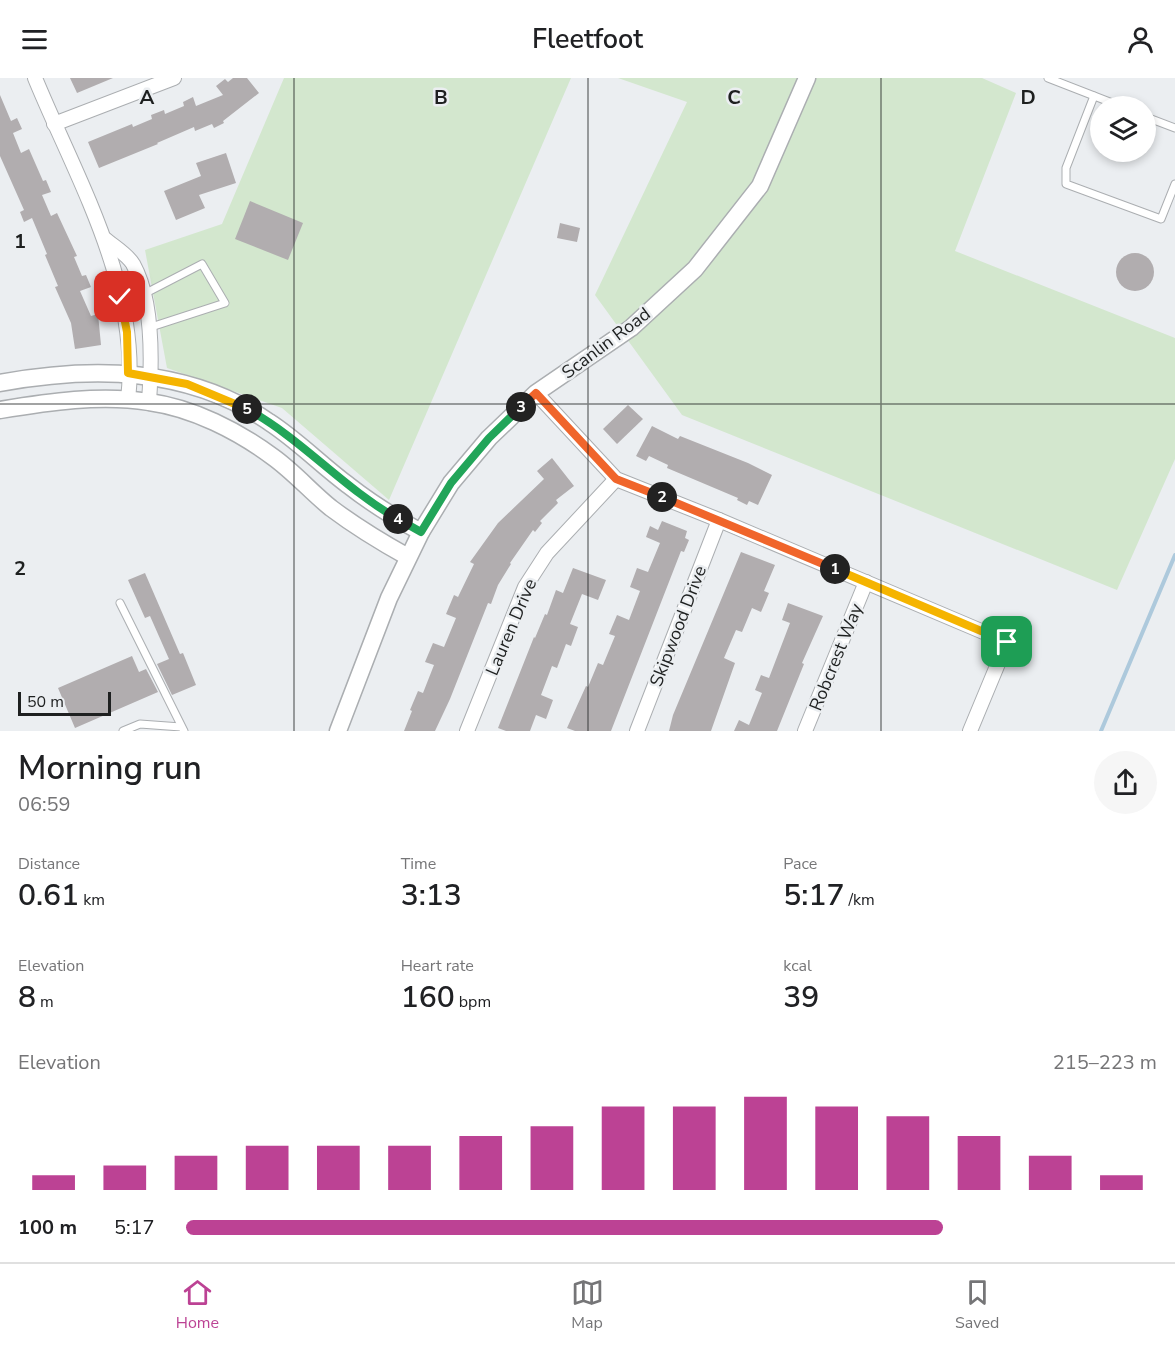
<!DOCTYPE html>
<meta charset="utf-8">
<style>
:root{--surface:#fff;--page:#f6f6f6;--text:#202124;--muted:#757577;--line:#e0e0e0;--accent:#bc4294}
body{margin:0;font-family:"Nunito Sans",sans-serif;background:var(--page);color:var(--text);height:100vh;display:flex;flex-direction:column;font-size:22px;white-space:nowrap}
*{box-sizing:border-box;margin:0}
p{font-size:20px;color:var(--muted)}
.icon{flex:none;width:33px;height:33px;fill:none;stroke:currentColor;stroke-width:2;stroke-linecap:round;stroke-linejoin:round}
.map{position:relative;height:653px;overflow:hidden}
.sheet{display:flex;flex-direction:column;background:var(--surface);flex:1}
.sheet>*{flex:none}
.controls{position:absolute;left:1090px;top:18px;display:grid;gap:12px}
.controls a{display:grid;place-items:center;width:66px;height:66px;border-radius:50%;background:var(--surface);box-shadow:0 3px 9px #0003;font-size:30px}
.scale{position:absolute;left:18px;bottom:15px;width:93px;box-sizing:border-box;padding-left:6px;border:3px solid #1e2020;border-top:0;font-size:16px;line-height:21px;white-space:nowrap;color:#1e2020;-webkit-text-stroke:4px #ebeef1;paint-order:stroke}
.pin{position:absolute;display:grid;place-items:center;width:51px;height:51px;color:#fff;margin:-26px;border-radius:12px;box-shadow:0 3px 9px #0006}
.km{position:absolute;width:30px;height:30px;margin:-15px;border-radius:50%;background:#222;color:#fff;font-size:16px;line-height:30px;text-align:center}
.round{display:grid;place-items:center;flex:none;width:63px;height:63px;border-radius:32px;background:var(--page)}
.head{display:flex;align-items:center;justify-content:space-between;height:102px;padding:0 18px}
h1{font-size:33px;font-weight:600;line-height:45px}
.figures{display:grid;grid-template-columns:repeat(3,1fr);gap:9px;height:102px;padding:6px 18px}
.figures div{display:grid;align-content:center}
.figures b{font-size:30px;font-weight:600}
.figures small{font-size:16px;font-weight:400}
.figures p{font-size:16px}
.chart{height:168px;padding:12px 18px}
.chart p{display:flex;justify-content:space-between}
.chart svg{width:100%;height:108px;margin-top:6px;stroke:var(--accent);stroke-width:6}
ul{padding:0 18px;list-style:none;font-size:20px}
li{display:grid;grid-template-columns:96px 72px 1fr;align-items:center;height:45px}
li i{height:15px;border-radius:8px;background:var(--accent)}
header{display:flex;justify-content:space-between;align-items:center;height:78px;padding:0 18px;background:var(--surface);font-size:27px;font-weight:600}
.tabs{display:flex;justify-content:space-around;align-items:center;height:84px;border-top:2px solid var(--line);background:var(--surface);font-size:16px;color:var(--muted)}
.tabs a{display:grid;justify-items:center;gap:3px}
.tabs .selected{color:var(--accent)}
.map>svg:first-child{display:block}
</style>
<header><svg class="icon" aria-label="menu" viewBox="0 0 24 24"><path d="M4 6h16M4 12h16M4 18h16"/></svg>Fleetfoot<svg class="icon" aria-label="person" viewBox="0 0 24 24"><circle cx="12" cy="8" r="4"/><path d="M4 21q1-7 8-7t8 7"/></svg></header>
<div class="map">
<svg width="1175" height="653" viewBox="0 0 1175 653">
<rect width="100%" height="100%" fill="#ebeef1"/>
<g fill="#d3e7ce">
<polygon points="284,0 571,0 389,422 282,330 167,290 145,172 222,146"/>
<polygon points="618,0 982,0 1016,15 955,173 1175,260 1175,381 1117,512 682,337 595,217 687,24"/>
</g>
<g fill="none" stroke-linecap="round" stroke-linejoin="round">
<polyline stroke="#adc9dc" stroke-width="4" points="1101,653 1175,477"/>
</g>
<g fill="#b1adaf">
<polygon points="70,0 113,0 77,15"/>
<polygon points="233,0 247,0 259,15 223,43 224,45 214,50 212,46 195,53 194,49 157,65 158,66 99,90 88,64 132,46 133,49 152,41 151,37 164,32 165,36 184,28 183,24 193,19 196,28 223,17 216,8 225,1 228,4"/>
<polygon points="0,17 11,43 17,40 22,51 13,55 21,75 29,71 43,103 46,102 51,114 42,117 51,138 57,135 77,178 74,179 82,198 86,197 91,209 80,213 91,238 98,236 101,267 75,271 71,245 55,209 58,208 45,177 47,176 32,140 24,144 20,134 24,132 0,78"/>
<polygon points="226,75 236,105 199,117 205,130 176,142 164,113 201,98 196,85"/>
<polygon points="250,123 303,145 288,182 235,161"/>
<polygon points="560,145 580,150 577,164 557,160"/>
<circle cx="1135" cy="194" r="19"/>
<polygon points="628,327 643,341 617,366 603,351"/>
<polygon points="652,348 678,361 680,358 748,385 772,397 758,427 749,423 747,427 737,422 738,420 667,390 668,387 649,378 646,383 636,378"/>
<polygon points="552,380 574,408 556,422 558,425 540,443 542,445 535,454 533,452 510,485 511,486 498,507 491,526 488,525 450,621 435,653 404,653 412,633 410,632 418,613 423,615 434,587 425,584 433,565 444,569 456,540 446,536 454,517 458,519 474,486 470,484 498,445 544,401 537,393"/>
<polygon points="662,443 687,453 685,460 689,462 684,474 681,473 611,653 575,653 567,650 586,608 588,609 598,585 603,587 615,558 609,556 617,537 629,542 640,513 630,509 637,490 648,494 660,465 646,459 650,448 658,452"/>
<polygon points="741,474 775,487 764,513 769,515 761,534 752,530 742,554 736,552 724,580 735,585 711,653 669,653 673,637"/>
<polygon points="573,490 606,502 598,522 582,516 570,546 578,549 571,568 566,566 557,590 552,588 541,617 553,622 546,641 536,637 530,653 506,653 498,650 534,559 535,560 545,536 547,537 556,512 563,515"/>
<polygon points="145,495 180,576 183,575 196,607 172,617 157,586 169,581 150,538 145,540 128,502"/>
<polygon points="788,525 823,538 802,585 804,586 777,653 734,653 739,642 749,647 762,615 755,612 761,597 769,600 790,545 782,542"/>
<polygon points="132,578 139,594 146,591 158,614 75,650 58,610"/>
</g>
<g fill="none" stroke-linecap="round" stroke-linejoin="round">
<defs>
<g id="service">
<polyline points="1048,0 1120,28"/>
<polyline points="1094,18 1066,90 1066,106 1161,141 1175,106"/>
<polyline points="1146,39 1175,50"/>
<polyline points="144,216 202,186 225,225 148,250"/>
<polyline points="120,525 184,653"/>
<polyline points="123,653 140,646 181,649"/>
</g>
<g id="minor">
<path d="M35,0C77,102 141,208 128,322"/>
<polyline points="54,46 174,0"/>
<path d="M105,161C113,168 127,176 133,186C153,222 152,283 149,323"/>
<polyline points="536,315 616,401 719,442 1007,564 970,653"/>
<polyline points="467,653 525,509 547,475 616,401"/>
<polyline points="637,653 719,442"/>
<polyline points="805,653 866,504"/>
</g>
<g id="tertiary">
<path d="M0,305C93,288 188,289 269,344C297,362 321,387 348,407C371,425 395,440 421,454"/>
<path d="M0,332C48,324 101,316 149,324C193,330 238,353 273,379C294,394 311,414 331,430C355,448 381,464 408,479"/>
<polyline points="338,653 389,520 421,454 451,405 489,360 536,315 631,250 695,191 760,108 807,0"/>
</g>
</defs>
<use href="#service" stroke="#abaeb1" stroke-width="9"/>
<use href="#minor" stroke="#abaeb1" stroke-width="16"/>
<use href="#tertiary" stroke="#abaeb1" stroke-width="19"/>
<use href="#service" stroke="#fff" stroke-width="7"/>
<use href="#minor" stroke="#fff" stroke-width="14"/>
<use href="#tertiary" stroke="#fff" stroke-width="16"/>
</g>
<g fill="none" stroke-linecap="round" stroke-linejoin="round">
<defs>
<polyline id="split-1" points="835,491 1007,564"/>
<polyline id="split-2" points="662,419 835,491"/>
<polyline id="split-3" points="521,329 536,315 616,401 662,419"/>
<polyline id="split-4" points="398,441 421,454 451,405 489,360 521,329"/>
<path id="split-5" d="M247,331C302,361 343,410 398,441"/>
<polyline id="split-6" points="120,219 127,254 128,295 187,306 247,331"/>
</defs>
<use href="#split-1" stroke="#fff" stroke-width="12"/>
<use href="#split-2" stroke="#fff" stroke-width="12"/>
<use href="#split-3" stroke="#fff" stroke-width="12"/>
<use href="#split-4" stroke="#fff" stroke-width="12"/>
<use href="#split-5" stroke="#fff" stroke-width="12"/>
<use href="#split-6" stroke="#fff" stroke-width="12"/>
<use href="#split-1" stroke="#f5b400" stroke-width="8"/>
<use href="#split-2" stroke="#f0652b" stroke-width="8"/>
<use href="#split-3" stroke="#f0652b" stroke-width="8"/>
<use href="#split-4" stroke="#22a559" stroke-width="8"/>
<use href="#split-5" stroke="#22a559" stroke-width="8"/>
<use href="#split-6" stroke="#f5b400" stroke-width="8"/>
</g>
<path fill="none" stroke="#1e2020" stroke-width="1.5" stroke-opacity="0.55" d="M294,0V653M588,0V653M881,0V653M0,326H1175"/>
<g text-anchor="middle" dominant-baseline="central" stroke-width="5" stroke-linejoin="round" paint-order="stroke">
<g font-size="18" fill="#1e2020" stroke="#ebeef1">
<text transform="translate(606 265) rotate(-37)">Scanlin Road</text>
<text transform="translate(678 548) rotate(-69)">Skipwood Drive</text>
<text transform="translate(511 549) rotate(-67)">Lauren Drive</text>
<text transform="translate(836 579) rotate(-68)">Robcrest Way</text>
</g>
</g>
<g font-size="20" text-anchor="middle" font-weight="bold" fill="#1e2020" stroke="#ebeef1" stroke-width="5" stroke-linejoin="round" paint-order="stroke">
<text x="147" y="26">A</text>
<text x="441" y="26">B</text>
<text x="734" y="26">C</text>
<text x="1028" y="26">D</text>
<text x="20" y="170">1</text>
<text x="20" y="497">2</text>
</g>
</svg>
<div class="controls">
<a><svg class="icon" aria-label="layers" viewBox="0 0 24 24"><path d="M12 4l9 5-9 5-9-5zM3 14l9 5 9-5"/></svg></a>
</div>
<div class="scale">50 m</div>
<div class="pin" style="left:1007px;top:564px;background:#1e9e55"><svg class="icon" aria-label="arrive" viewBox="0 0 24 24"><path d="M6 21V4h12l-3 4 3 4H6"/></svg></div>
<div class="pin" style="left:120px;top:219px;background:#d93025"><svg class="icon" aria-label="check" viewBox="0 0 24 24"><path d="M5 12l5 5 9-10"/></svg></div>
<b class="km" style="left:835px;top:491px">1</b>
<b class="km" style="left:662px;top:419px">2</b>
<b class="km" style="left:521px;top:329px">3</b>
<b class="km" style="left:398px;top:441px">4</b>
<b class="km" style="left:247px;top:331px">5</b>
</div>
<section class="sheet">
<div class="head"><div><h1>Morning run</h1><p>06:59</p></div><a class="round"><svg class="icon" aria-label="share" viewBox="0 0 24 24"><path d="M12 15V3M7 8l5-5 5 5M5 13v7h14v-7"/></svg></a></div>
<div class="figures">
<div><p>Distance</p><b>0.61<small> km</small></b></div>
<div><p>Time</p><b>3:13</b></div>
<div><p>Pace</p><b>5:17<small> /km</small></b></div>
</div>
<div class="figures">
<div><p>Elevation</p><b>8<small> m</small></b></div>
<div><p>Heart rate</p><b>160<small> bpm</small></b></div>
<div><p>kcal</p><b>39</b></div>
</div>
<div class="chart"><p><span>Elevation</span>215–223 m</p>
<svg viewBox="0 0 160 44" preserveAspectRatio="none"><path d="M5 44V38M15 44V34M25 44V30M35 44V26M45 44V26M55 44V26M65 44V22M75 44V18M85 44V10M95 44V10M105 44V6M115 44V10M125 44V14M135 44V22M145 44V30M155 44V38"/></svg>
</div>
<ul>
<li><b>100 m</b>5:17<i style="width:78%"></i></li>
</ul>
</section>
<nav class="tabs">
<a class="selected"><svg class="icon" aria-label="home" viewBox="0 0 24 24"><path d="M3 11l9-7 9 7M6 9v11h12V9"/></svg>Home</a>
<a><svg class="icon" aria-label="map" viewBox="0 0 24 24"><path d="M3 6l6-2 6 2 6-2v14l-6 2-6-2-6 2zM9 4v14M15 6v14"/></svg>Map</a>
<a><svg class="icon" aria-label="saved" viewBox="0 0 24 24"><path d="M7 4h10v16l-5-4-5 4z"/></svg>Saved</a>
</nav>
